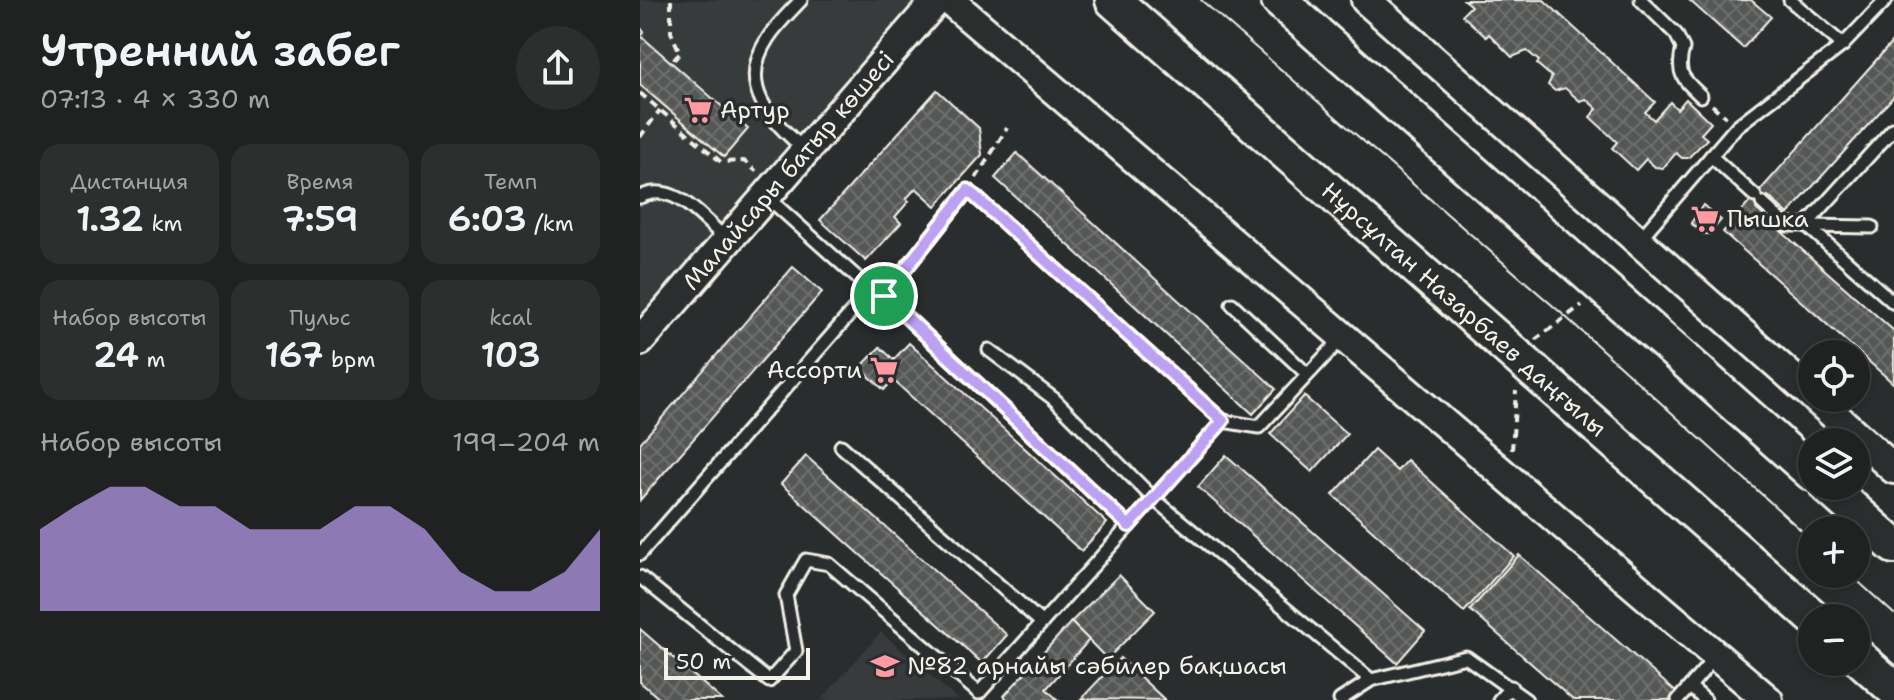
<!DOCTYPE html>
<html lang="ru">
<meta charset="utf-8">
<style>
:root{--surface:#202222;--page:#2d2f2f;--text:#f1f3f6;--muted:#a2a4a5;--line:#3d3f40;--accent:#bca0f2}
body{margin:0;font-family:"Shantell Sans",sans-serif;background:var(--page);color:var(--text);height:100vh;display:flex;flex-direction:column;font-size:30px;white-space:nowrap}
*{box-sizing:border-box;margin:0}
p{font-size:26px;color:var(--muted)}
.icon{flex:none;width:44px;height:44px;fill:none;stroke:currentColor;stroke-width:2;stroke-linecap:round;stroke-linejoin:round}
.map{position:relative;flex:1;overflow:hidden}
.side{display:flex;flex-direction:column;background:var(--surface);width:640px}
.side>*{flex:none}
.buttons{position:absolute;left:1158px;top:340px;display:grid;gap:16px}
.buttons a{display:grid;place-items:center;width:72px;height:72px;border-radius:50%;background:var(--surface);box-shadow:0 4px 12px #0003,0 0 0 2px var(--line);font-size:40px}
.scale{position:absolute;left:24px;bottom:20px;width:146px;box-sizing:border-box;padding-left:8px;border:4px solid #f4f1e8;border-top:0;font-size:22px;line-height:28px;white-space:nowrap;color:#f4f1e8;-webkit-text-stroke:6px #2a2d2e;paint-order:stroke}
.pin{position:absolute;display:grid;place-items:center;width:68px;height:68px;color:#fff;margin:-34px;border:4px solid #fff;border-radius:50%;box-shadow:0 2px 8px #0007}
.round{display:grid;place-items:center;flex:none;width:84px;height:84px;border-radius:42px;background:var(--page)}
.overview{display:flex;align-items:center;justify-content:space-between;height:136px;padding:0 40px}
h1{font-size:44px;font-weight:600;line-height:60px}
.figures{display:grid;grid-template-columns:repeat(3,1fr);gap:12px;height:136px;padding:8px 40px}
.figures div{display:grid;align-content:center;border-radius:20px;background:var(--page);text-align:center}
.figures b{font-size:34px;font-weight:600}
.figures small{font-size:22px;font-weight:400}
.figures p{font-size:22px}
.chart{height:224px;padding:16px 40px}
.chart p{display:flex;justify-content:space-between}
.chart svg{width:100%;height:144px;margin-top:8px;fill:var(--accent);opacity:.7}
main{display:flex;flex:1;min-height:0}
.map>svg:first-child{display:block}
</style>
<main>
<section class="side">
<div class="overview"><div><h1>Утренний забег</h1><p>07:13 · 4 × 330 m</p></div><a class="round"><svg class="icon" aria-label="share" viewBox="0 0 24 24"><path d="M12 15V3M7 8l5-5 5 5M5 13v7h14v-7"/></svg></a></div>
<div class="figures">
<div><p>Дистанция</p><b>1.32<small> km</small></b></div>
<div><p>Время</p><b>7:59</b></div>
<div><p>Темп</p><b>6:03<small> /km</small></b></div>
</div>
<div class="figures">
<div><p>Набор высоты</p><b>24<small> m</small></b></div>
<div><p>Пульс</p><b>167<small> bpm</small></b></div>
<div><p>kcal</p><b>103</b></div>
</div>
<div class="chart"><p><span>Набор высоты</span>199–204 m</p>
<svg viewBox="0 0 160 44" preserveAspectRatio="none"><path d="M0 44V19L10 12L20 6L30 6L40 12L50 12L60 19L70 19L80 19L90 12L100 12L110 19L120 32L130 38L140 38L150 32L160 19V44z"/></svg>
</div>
</section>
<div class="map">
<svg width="1254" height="700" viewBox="0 0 1254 700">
<defs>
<pattern id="building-cross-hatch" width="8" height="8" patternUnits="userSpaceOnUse" patternTransform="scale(2)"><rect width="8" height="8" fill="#555756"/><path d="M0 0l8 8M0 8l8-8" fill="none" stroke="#6e706e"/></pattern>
</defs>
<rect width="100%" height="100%" fill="#2a2d2e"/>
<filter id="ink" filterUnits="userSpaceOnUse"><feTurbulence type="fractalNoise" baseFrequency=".0125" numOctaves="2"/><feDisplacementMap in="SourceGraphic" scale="16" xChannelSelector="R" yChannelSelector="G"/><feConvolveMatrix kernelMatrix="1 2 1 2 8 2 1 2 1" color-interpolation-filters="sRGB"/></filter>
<g filter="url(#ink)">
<g fill="#373a3a">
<polygon points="0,0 281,0 0,324"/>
<polygon points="241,632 318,700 181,700"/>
</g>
<g fill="url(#building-cross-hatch)" stroke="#f4f1e8" stroke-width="2">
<polygon points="824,0 904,0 1015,102 1005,112 1014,120 1030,102 1037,109 1046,99 1071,123 1061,134 1067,139 1048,158 1042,158 1036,153 1023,168 1015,167 1006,159 996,170 972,148 977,142 950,117 957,109 946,99 940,101 925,88 915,91 908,85 912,77 897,64 899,61 887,51 872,57 849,34 846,37 822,15 831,6"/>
<polygon points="1049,0 1111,0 1131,17 1103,48"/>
<polygon points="0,27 4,32 1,36 108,129 84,157 0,85"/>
<polygon points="1254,40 1254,96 1148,214 1128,196 1116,209 1254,331 1254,384 1083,232"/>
<polygon points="297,90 339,128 342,155 296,206 276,188 266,199 269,201 255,217 261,223 226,261 180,220"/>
<polygon points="377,153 636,389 613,414 355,178"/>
<polygon points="1063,205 1081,220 1069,234 1063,234 1051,223"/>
<polygon points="153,267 182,292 0,500 0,443"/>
<polygon points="269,343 467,523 441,551 243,371"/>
<polygon points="240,347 254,360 243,371 253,380 244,390 220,368"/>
<polygon points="664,396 707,434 672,472 630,434"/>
<polygon points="734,450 757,471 767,460 874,556 824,612 693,495"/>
<polygon points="586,455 785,631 757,663 558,487"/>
<polygon points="166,456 367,635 342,663 141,484"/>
<polygon points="879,555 1037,693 1031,700 933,700 830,610"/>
<polygon points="479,575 515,611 467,659 431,622"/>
<polygon points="431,622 449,640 406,689 418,700 368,700 364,696"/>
<polygon points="0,629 82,700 21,700 0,682"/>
<polygon points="480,658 525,700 441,699"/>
</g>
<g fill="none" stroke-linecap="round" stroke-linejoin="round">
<defs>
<g id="service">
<path d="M161,0C150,12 137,24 128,38C96,86 130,119 165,150"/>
<path d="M1001,0L1036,34L1043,48C1036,74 1043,79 1061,96"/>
<polyline points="1150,0 1203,45"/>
<polyline points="1071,156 1115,196"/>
<path d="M0,197C34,180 62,218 86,239"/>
<polyline points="127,197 231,290"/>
<polyline points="1122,203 1146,225 1166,225 1254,303"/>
<polyline points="1166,225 1254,128"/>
<polyline points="1167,226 1232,227"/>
<polyline points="999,240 1097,126 1203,45 1246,0"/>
<polyline points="244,296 328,190 583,421"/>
<polyline points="592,304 667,374"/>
<polyline points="349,350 414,399 514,499 731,680"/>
<polyline points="201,446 402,623"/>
<polyline points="0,554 231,290 244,296 489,526"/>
<polyline points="0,577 129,681 156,651 146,595 166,560 189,564 339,693 583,421 619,427 703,337"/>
<polyline points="1050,687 1065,700"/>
<polyline points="700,700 731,680 826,657 886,700"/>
<polyline points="859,700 871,687"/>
<polyline points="1038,700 1076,656"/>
</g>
<g id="tertiary">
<polyline points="309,0 1128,700"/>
<polyline points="726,0 1172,395"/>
<path id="s1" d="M0,341L297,0"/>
<polyline points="1175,398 1254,469"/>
</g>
<g id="primary">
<path id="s2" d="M473,0L1174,618"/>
<polyline points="639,0 1172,473"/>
<polyline points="1187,486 1254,546"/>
<polyline points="1216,655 1254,689"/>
</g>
</defs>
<use href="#service" stroke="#f4f1e8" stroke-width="17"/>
<use href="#tertiary" stroke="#f4f1e8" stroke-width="34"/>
<use href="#primary" stroke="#f4f1e8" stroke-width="40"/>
<g stroke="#f4f1e8" stroke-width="4" stroke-dasharray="8 6" stroke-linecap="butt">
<polyline points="31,0 31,32 40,53 31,63"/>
<polyline points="0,93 81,162 104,161 116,171"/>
<polyline points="1072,105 1086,117"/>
<polyline points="0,137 20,110"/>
<polyline points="336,178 367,128"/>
<polyline points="895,340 942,305"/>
<polyline points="872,450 876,391"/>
</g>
<use href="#service" stroke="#2a2d2e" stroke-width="11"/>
<use href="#tertiary" stroke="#2a2d2e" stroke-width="28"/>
<use href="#primary" stroke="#2a2d2e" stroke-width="34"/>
<g stroke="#f4f1e8" stroke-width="2">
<polyline points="561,0 927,318 1172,540"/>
<polyline points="1210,574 1254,614"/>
</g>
</g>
</g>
<g fill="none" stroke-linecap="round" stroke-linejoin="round" filter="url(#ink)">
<defs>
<polygon id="route" points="328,190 583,421 489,526 244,296"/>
</defs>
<use href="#route" stroke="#fff" stroke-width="16"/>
<use href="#route" stroke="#bca0f2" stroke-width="10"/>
</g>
<defs>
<symbol id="supermarket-bare" viewBox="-9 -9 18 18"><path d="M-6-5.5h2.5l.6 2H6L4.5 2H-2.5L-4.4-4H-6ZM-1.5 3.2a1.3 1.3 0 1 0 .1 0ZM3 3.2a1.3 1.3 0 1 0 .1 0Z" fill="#ff9aa2" stroke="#2a2d2e" stroke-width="2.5" paint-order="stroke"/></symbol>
<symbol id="school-bare" viewBox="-9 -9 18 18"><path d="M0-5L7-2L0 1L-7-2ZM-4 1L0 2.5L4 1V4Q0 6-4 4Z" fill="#ff9aa2" stroke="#2a2d2e" stroke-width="2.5" paint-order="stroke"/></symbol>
</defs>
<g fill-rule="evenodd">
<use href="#supermarket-bare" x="38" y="90" width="40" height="40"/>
<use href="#supermarket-bare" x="1045" y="199" width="40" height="40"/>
<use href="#supermarket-bare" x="224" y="350" width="40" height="40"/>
<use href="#school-bare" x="225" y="646" width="40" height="40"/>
</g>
<g text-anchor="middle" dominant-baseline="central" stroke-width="7" stroke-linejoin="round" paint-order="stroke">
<g font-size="24" fill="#f4f1e8" stroke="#2a2d2e" text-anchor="start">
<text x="80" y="110">Артур</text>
<text x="1087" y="219">Пышка</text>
<text x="222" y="370" text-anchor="end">Ассорти</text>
<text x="267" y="666">№82 арнайы сәбилер бақшасы</text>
</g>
<g font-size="24" fill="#f4f1e8" stroke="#2a2d2e">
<text stroke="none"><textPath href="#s1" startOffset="226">Малайсары батыр көшесі</textPath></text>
<text stroke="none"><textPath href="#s2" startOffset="468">Нұрсұлтан Назарбаев даңғылы</textPath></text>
</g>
</g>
</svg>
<div class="buttons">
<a><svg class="icon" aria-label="locate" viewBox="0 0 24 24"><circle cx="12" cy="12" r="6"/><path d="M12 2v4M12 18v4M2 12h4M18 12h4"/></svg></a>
<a><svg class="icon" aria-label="layers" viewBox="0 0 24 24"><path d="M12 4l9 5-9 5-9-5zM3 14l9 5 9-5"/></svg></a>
<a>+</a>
<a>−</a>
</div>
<div class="scale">50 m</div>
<div class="pin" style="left:244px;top:296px;background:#1e9e55"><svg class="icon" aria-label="arrive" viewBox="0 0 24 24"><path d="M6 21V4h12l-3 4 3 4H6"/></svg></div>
</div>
</main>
